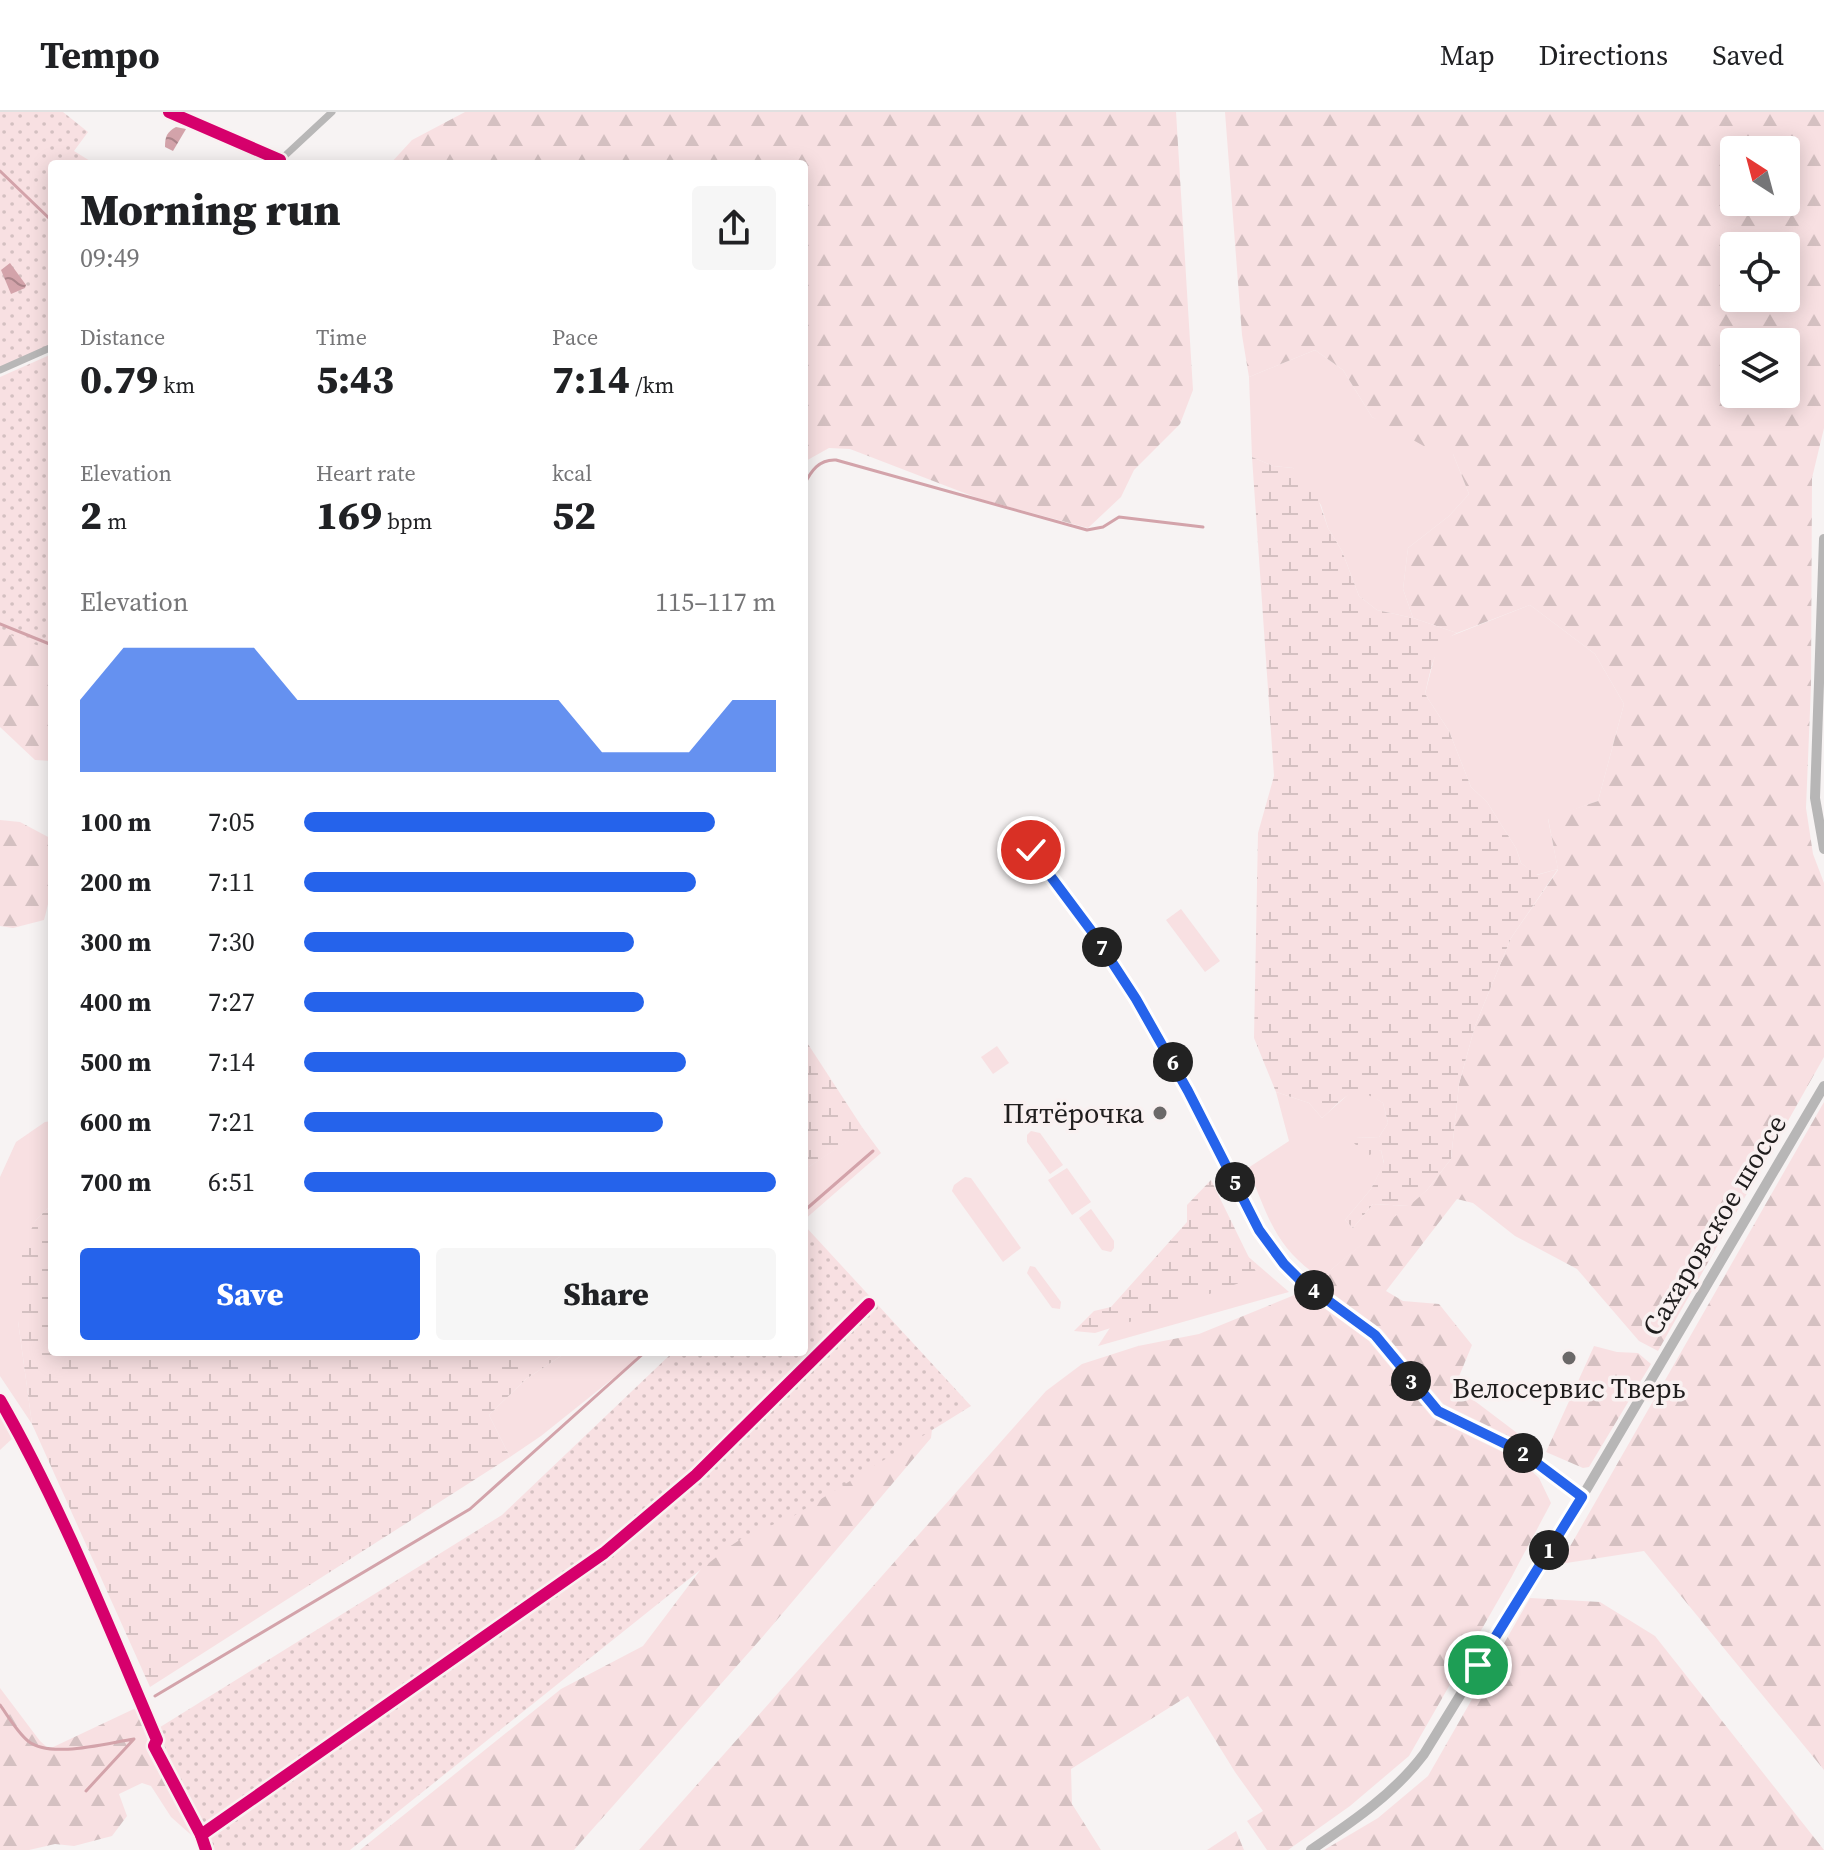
<!DOCTYPE html>
<meta charset="utf-8">
<style>
:root{--surface:#fff;--page:#f6f6f6;--text:#202124;--muted:#757577;--line:#e0e0e0;--accent:#2563eb}
body{margin:0;font-family:"Source Serif 4",serif;background:var(--page);color:var(--text);height:100vh;display:flex;flex-direction:column;font-size:30px;white-space:nowrap}
*{box-sizing:border-box;margin:0}
p{font-size:26px;color:var(--muted)}
.icon{flex:none;width:44px;height:44px;fill:none;stroke:currentColor;stroke-width:2;stroke-linecap:round;stroke-linejoin:round}
.map{position:relative;flex:1;overflow:hidden}
.drawer{position:absolute;left:48px;top:48px;width:760px;height:1196px;display:flex;flex-direction:column;background:var(--surface);border-radius:8px;box-shadow:0 4px 20px #0003}
.drawer>*{flex:none}
.needle{width:52px;rotate:324deg}
.fabs{position:absolute;left:1720px;top:24px;display:grid;gap:16px}
.fabs a{display:grid;place-items:center;width:80px;height:80px;border-radius:8px;background:var(--surface);box-shadow:0 4px 20px #0003;font-size:40px}
.pin{position:absolute;display:grid;place-items:center;width:68px;height:68px;color:#fff;margin:-34px;border:4px solid #fff;border-radius:50%;box-shadow:0 2px 8px #0007}
.km{position:absolute;width:40px;height:40px;margin:-20px;border-radius:50%;background:#222;color:#fff;font-size:22px;line-height:40px;text-align:center}
.round{display:grid;place-items:center;flex:none;width:84px;height:84px;border-radius:8px;background:var(--page)}
.summary{display:flex;align-items:center;justify-content:space-between;height:136px;padding:0 32px}
h1{font-size:44px;font-weight:800;line-height:60px}
.figures{display:grid;grid-template-columns:repeat(3,1fr);gap:12px;height:136px;padding:8px 32px}
.figures div{display:grid;align-content:center}
.figures b{font-size:40px;font-weight:800}
.figures small{font-size:22px;font-weight:400}
.figures p{font-size:22px}
.chart{height:224px;padding:16px 32px}
.chart p{display:flex;justify-content:space-between}
.chart svg{width:100%;height:144px;margin-top:8px;fill:var(--accent);opacity:.7}
.button{display:flex;gap:16px;margin-top:auto;padding:16px 32px}
.button a{flex:1;height:92px;border-radius:8px;background:var(--accent);color:#fff;font-size:32px;font-weight:800;line-height:92px;text-align:center}
.button a+a{background:var(--page);color:var(--text)}
ul{padding:0 32px;list-style:none;font-size:26px}
li{display:grid;grid-template-columns:128px 96px 1fr;align-items:center;height:60px}
li i{height:20px;border-radius:10px;background:var(--accent)}
header{display:flex;align-items:center;gap:48px;box-sizing:border-box;height:112px;padding:0 40px;background:var(--surface);border-bottom:2px solid var(--line)}
header strong{font-size:38px}
nav{display:flex;gap:44px;margin-inline-start:auto;font-size:28px}
.map>svg:first-child{display:block}
</style>
<header>
<strong>Tempo</strong>
<nav><a>Map</a><a>Directions</a><a>Saved</a></nav>
</header>
<div class="map">
<svg width="1824" height="1738" viewBox="0 0 1824 1738">
<defs>
<pattern id="forest-firs" width="22" height="20" patternUnits="userSpaceOnUse" patternTransform="scale(2)"><rect width="22" height="20" fill="#f8e0e2"/><path d="M5 1l3.5 6h-7zM16 11l3.5 6h-7z" fill="#d4c0c1"/></pattern>
<pattern id="wetland-marsh" width="20" height="14" patternUnits="userSpaceOnUse" patternTransform="scale(2)"><rect width="20" height="14" fill="#f8e0e2"/><path d="M1 5h8M5 5V1M11 12h8M15 12V8" fill="none" stroke="#d4c0c1"/></pattern>
<pattern id="garden-dots" width="8" height="8" patternUnits="userSpaceOnUse" patternTransform="scale(2)"><rect width="8" height="8" fill="#f8e0e2"/><path d="M2 2h.1M6 6h.1" fill="none" stroke="#d4c0c1" stroke-width="1.8" stroke-linecap="round"/></pattern>
<pattern id="water-waves" width="16" height="10" patternUnits="userSpaceOnUse" patternTransform="scale(2)"><rect width="16" height="10" fill="#d3a3aa"/><path d="M0 5q4-4 8 0t8 0" fill="none" stroke="#ab848a"/></pattern>
</defs>
<rect width="100%" height="100%" fill="#f7f3f3"/>
<g fill="#f8e0e2">
<polygon points="1315,238 1343,258 1372,305 1453,342 1469,382 1449,404 1408,436 1403,477 1413,506 1377,498 1359,484 1342,439 1328,416 1321,393 1293,356 1273,354 1252,345 1249,265"/>
<polygon points="1530,493 1595,542 1624,592 1598,689 1548,707 1558,757 1536,763 1521,751 1516,736 1487,690 1471,675 1449,619 1425,582 1436,539 1446,526"/>
<polygon points="1181,797 1220,849 1205,860 1166,808"/>
<polygon points="997,934 1009,951 993,962 981,945"/>
<path d="M1365,979L1383,991L1388,1011L1379,1025L1356,1026L1377,1039L1381,1038L1384,1052L1371,1077L1345,1108L1353,1116L1373,1092L1409,1094L1321,1166C1275,1136 1268,1104 1248,1056L1289,1029L1276,980L1309,991L1322,1006L1350,981Z"/>
<polygon points="52,1009 52,1092 35,1109 18,1209 32,1312 0,1264 0,1065 16,1030 45,1010"/>
<polygon points="862,1015 881,1041 804,1108 804,1058 855,1024"/>
<polygon points="1031,1019 1040,1021 1063,1053 1050,1062 1027,1030 1027,1023"/>
<polygon points="1067,1056 1091,1090 1072,1103 1048,1068"/>
<polygon points="965,1065 971,1066 1021,1136 1003,1150 952,1079 954,1073"/>
<polygon points="1091,1097 1114,1129 1114,1136 1111,1140 1102,1138 1079,1106"/>
<polygon points="1206,1108 1289,1180 1098,1234 1127,1190"/>
<polygon points="1030,1154 1035,1155 1061,1190 1060,1197 1052,1196 1027,1161"/>
<polygon points="567,1240 646,1240 541,1324 510,1345 489,1303 526,1267"/>
<polygon points="0,1299 14,1325 0,1338"/>
</g>
<g fill="url(#forest-firs)" fill-rule="evenodd">
<polygon points="465,0 1176,0 1193,278 1180,312 1134,358 1121,385 1088,416 980,387 850,337 829,336 804,350 804,52 390,52 412,28"/>
<path d="M1225,0H1824V316L1812,366L1811,574L1806,696L1813,742L1824,771V945L1658,1239L1639,1229L1577,1157L1515,1124L1473,1091L1457,1087L1386,1179L1403,1189L1439,1192L1472,1233L1455,1274L1525,1327L1520,1348L1539,1366L1551,1391L1511,1466L1409,1644L1350,1694L1288,1738H1267L1247,1709L1263,1699L1235,1660L1188,1584L1071,1657L1072,1692L1101,1738H639L1046,1279L1082,1252L1138,1234L1199,1222L1292,1184L1321,1166L1427,1078L1451,1047L1459,972L1475,914L1511,826L1558,758L1548,706L1598,689L1624,592L1595,542L1530,493L1457,521L1413,506L1403,477L1408,436L1449,404L1469,382L1453,342H1438L1372,305L1343,258L1315,238L1249,265L1242,223ZM1734,38H1786V90H1734ZM1734,134H1786V186H1734ZM1734,230H1786V282H1734Z"/>
<polygon points="0,518 52,537 52,649 35,648 0,615"/>
<path d="M0,708L20,710L50,726C57,752 51,782 44,808L13,816L0,814Z"/>
<polygon points="1824,990 1824,1658 1644,1439 1560,1452"/>
<polygon points="1594,1234 1617,1240 1638,1241 1651,1252 1589,1355 1583,1356 1546,1340"/>
<polygon points="933,1309 931,1326 765,1522 574,1738 360,1738 561,1577 643,1534 723,1428"/>
<polygon points="1530,1486 1600,1490 1655,1524 1824,1738 1324,1738 1378,1706 1428,1664"/>
<polygon points="0,1576 40,1629 49,1637 138,1595 198,1729 171,1705 151,1674 142,1671 119,1682 127,1704 112,1724 74,1734 55,1732 29,1738 0,1738"/>
<polygon points="1236,1719 1244,1738 1207,1738"/>
</g>
<g fill="url(#wetland-marsh)">
<path d="M1252,345L1273,354L1293,356L1312,369L1328,416L1342,439L1359,484L1377,498L1413,506L1457,521C1433,532 1431,558 1425,582L1449,619L1471,675L1487,690L1516,736L1521,751L1537,763L1558,757L1511,826L1475,914L1459,972L1451,1047L1427,1078L1409,1094L1373,1092L1353,1116L1345,1108L1371,1077L1384,1051L1381,1038L1367,1044L1353,1030L1356,1026L1379,1025L1388,1011L1383,991C1351,970 1347,984 1322,1006L1309,991L1276,980L1254,926L1258,721L1274,664Z"/>
<polygon points="804,926 862,1015 856,1024 804,1058"/>
<polygon points="1211,1068 1258,1164 1158,1201 1095,1221 1074,1219 1094,1199 1111,1195 1187,1110 1187,1093"/>
<polygon points="52,1092 52,1240 567,1240 526,1267 489,1303 510,1345 150,1575 32,1312 18,1209 19,1145 35,1109"/>
</g>
<g fill="url(#garden-dots)">
<polygon points="0,0 63,0 88,20 74,39 95,52 52,52 52,233 0,256"/>
<polygon points="52,242 52,539 0,519 0,265"/>
<polygon points="805,1114 971,1294 792,1405 747,1423 729,1435 350,1738 210,1738 157,1617 502,1403 673,1240 804,1240"/>
</g>
<g fill="url(#water-waves)">
<path d="M176,15L186,17L173,39L165,35C165,24 167,20 176,15Z"/>
<polygon points="10,151 26,173 25,176 11,182 1,158"/>
</g>
<g fill="none" stroke-linecap="round" stroke-linejoin="round">
<g stroke="#d3a3aa" stroke-width="3">
<polyline points="0,59 52,109"/>
<path d="M804,373C811,359 819,347 836,348L1087,418L1103,415L1119,405L1203,415"/>
<polyline points="0,512 52,533"/>
<polyline points="804,1099 873,1039"/>
<polyline points="155,1584 470,1397 645,1240"/>
<path d="M0,1593C8,1604 17,1620 28,1629C50,1647 107,1631 134,1627L86,1679"/>
</g>
<g stroke="#b8b7b7" stroke-width="7">
<polyline points="169,0 280,48"/>
<polyline points="276,52 332,0"/>
<polyline points="0,258 52,235"/>
<polyline points="1031,738 1093,821 1136,887 1188,979 1259,1118 1284,1152 1300,1168 1375,1223 1438,1299 1522,1340 1582,1385"/>
<path d="M0,1288C62,1396 108,1513 157,1628L154,1634L201,1723L206,1738"/>
<polyline points="201,1723 604,1441 696,1363 869,1192"/>
</g>
<g stroke="#b7b6b6" stroke-width="10">
<polyline points="1824,427 1815,686 1824,737"/>
<path d="M1311,1738C1352,1710 1394,1682 1424,1642L1582,1385L1824,974"/>
</g>
<defs>
<g id="cycleway">
<polyline points="169,0 280,48"/>
<polyline points="1031,738 1093,821 1136,887 1188,979 1259,1118 1284,1152 1300,1168 1375,1223 1438,1299 1522,1340 1582,1385"/>
<path d="M0,1288C62,1396 108,1513 157,1628L154,1634L201,1723L206,1738"/>
<polyline points="201,1723 604,1441 696,1363 869,1192"/>
</g>
</defs>
<use href="#cycleway" stroke="#f9f1f1" stroke-width="17"/>
<use href="#cycleway" stroke="#d6006c" stroke-width="12"/>
</g>
<g fill="none" stroke-linecap="round" stroke-linejoin="round">
<defs>
<polyline id="route" points="1031,738 1093,821 1136,887 1188,979 1259,1118 1284,1152 1300,1168 1375,1223 1438,1299 1522,1340 1582,1385 1478,1553"/>
</defs>
<use href="#route" stroke="#fff" stroke-width="16"/>
<use href="#route" stroke="#2563eb" stroke-width="10"/>
</g>
<g fill="#6b6868" stroke="#f9f1f1" stroke-width="3">
<circle cx="1160" cy="1001" r="8"/>
<circle cx="1569" cy="1246" r="8"/>
</g>
<g text-anchor="middle" dominant-baseline="central" stroke-width="7" stroke-linejoin="round" paint-order="stroke">
<g font-size="28" fill="#1f1d1d" stroke="#f9f1f1" text-anchor="end">
<text x="1144" y="1001">Пятёрочка</text>
<text x="1569" y="1276" text-anchor="middle">Велосервис Тверь</text>
</g>
<g font-size="28" fill="#1f1d1d" stroke="#f9f1f1">
<text transform="translate(1714 1113) rotate(-59)">Сахаровское шоссе</text>
</g>
</g>
</svg>
<div class="fabs">
<a><svg class="needle" viewBox="-14 -14 28 28"><path d="M0-13l5 13h-10z" fill="#e53935"/><path d="M0 13l5-13h-10z" fill="#757577"/></svg></a>
<a><svg class="icon" aria-label="locate" viewBox="0 0 24 24"><circle cx="12" cy="12" r="6"/><path d="M12 2v4M12 18v4M2 12h4M18 12h4"/></svg></a>
<a><svg class="icon" aria-label="layers" viewBox="0 0 24 24"><path d="M12 4l9 5-9 5-9-5zM3 14l9 5 9-5"/></svg></a>
</div>
<div class="pin" style="left:1478px;top:1553px;background:#1e9e55"><svg class="icon" aria-label="arrive" viewBox="0 0 24 24"><path d="M6 21V4h12l-3 4 3 4H6"/></svg></div>
<div class="pin" style="left:1031px;top:738px;background:#d93025"><svg class="icon" aria-label="check" viewBox="0 0 24 24"><path d="M5 12l5 5 9-10"/></svg></div>
<b class="km" style="left:1549px;top:1438px">1</b>
<b class="km" style="left:1523px;top:1341px">2</b>
<b class="km" style="left:1411px;top:1269px">3</b>
<b class="km" style="left:1314px;top:1178px">4</b>
<b class="km" style="left:1235px;top:1070px">5</b>
<b class="km" style="left:1173px;top:950px">6</b>
<b class="km" style="left:1102px;top:835px">7</b>
<section class="drawer">
<div class="summary"><div><h1>Morning run</h1><p>09:49</p></div><a class="round"><svg class="icon" aria-label="share" viewBox="0 0 24 24"><path d="M12 15V3M7 8l5-5 5 5M5 13v7h14v-7"/></svg></a></div>
<div class="figures">
<div><p>Distance</p><b>0.79<small> km</small></b></div>
<div><p>Time</p><b>5:43</b></div>
<div><p>Pace</p><b>7:14<small> /km</small></b></div>
</div>
<div class="figures">
<div><p>Elevation</p><b>2<small> m</small></b></div>
<div><p>Heart rate</p><b>169<small> bpm</small></b></div>
<div><p>kcal</p><b>52</b></div>
</div>
<div class="chart"><p><span>Elevation</span>115–117 m</p>
<svg viewBox="0 0 160 44" preserveAspectRatio="none"><path d="M0 44V22L10 6L20 6L30 6L40 6L50 22L60 22L70 22L80 22L90 22L100 22L110 22L120 38L130 38L140 38L150 22L160 22V44z"/></svg>
</div>
<ul>
<li><b>100 m</b>7:05<i style="width:87%"></i></li>
<li><b>200 m</b>7:11<i style="width:83%"></i></li>
<li><b>300 m</b>7:30<i style="width:70%"></i></li>
<li><b>400 m</b>7:27<i style="width:72%"></i></li>
<li><b>500 m</b>7:14<i style="width:81%"></i></li>
<li><b>600 m</b>7:21<i style="width:76%"></i></li>
<li><b>700 m</b>6:51<i style="width:100%"></i></li>
</ul>
<div class="button"><a>Save</a><a>Share</a></div>
</section>
</div>
